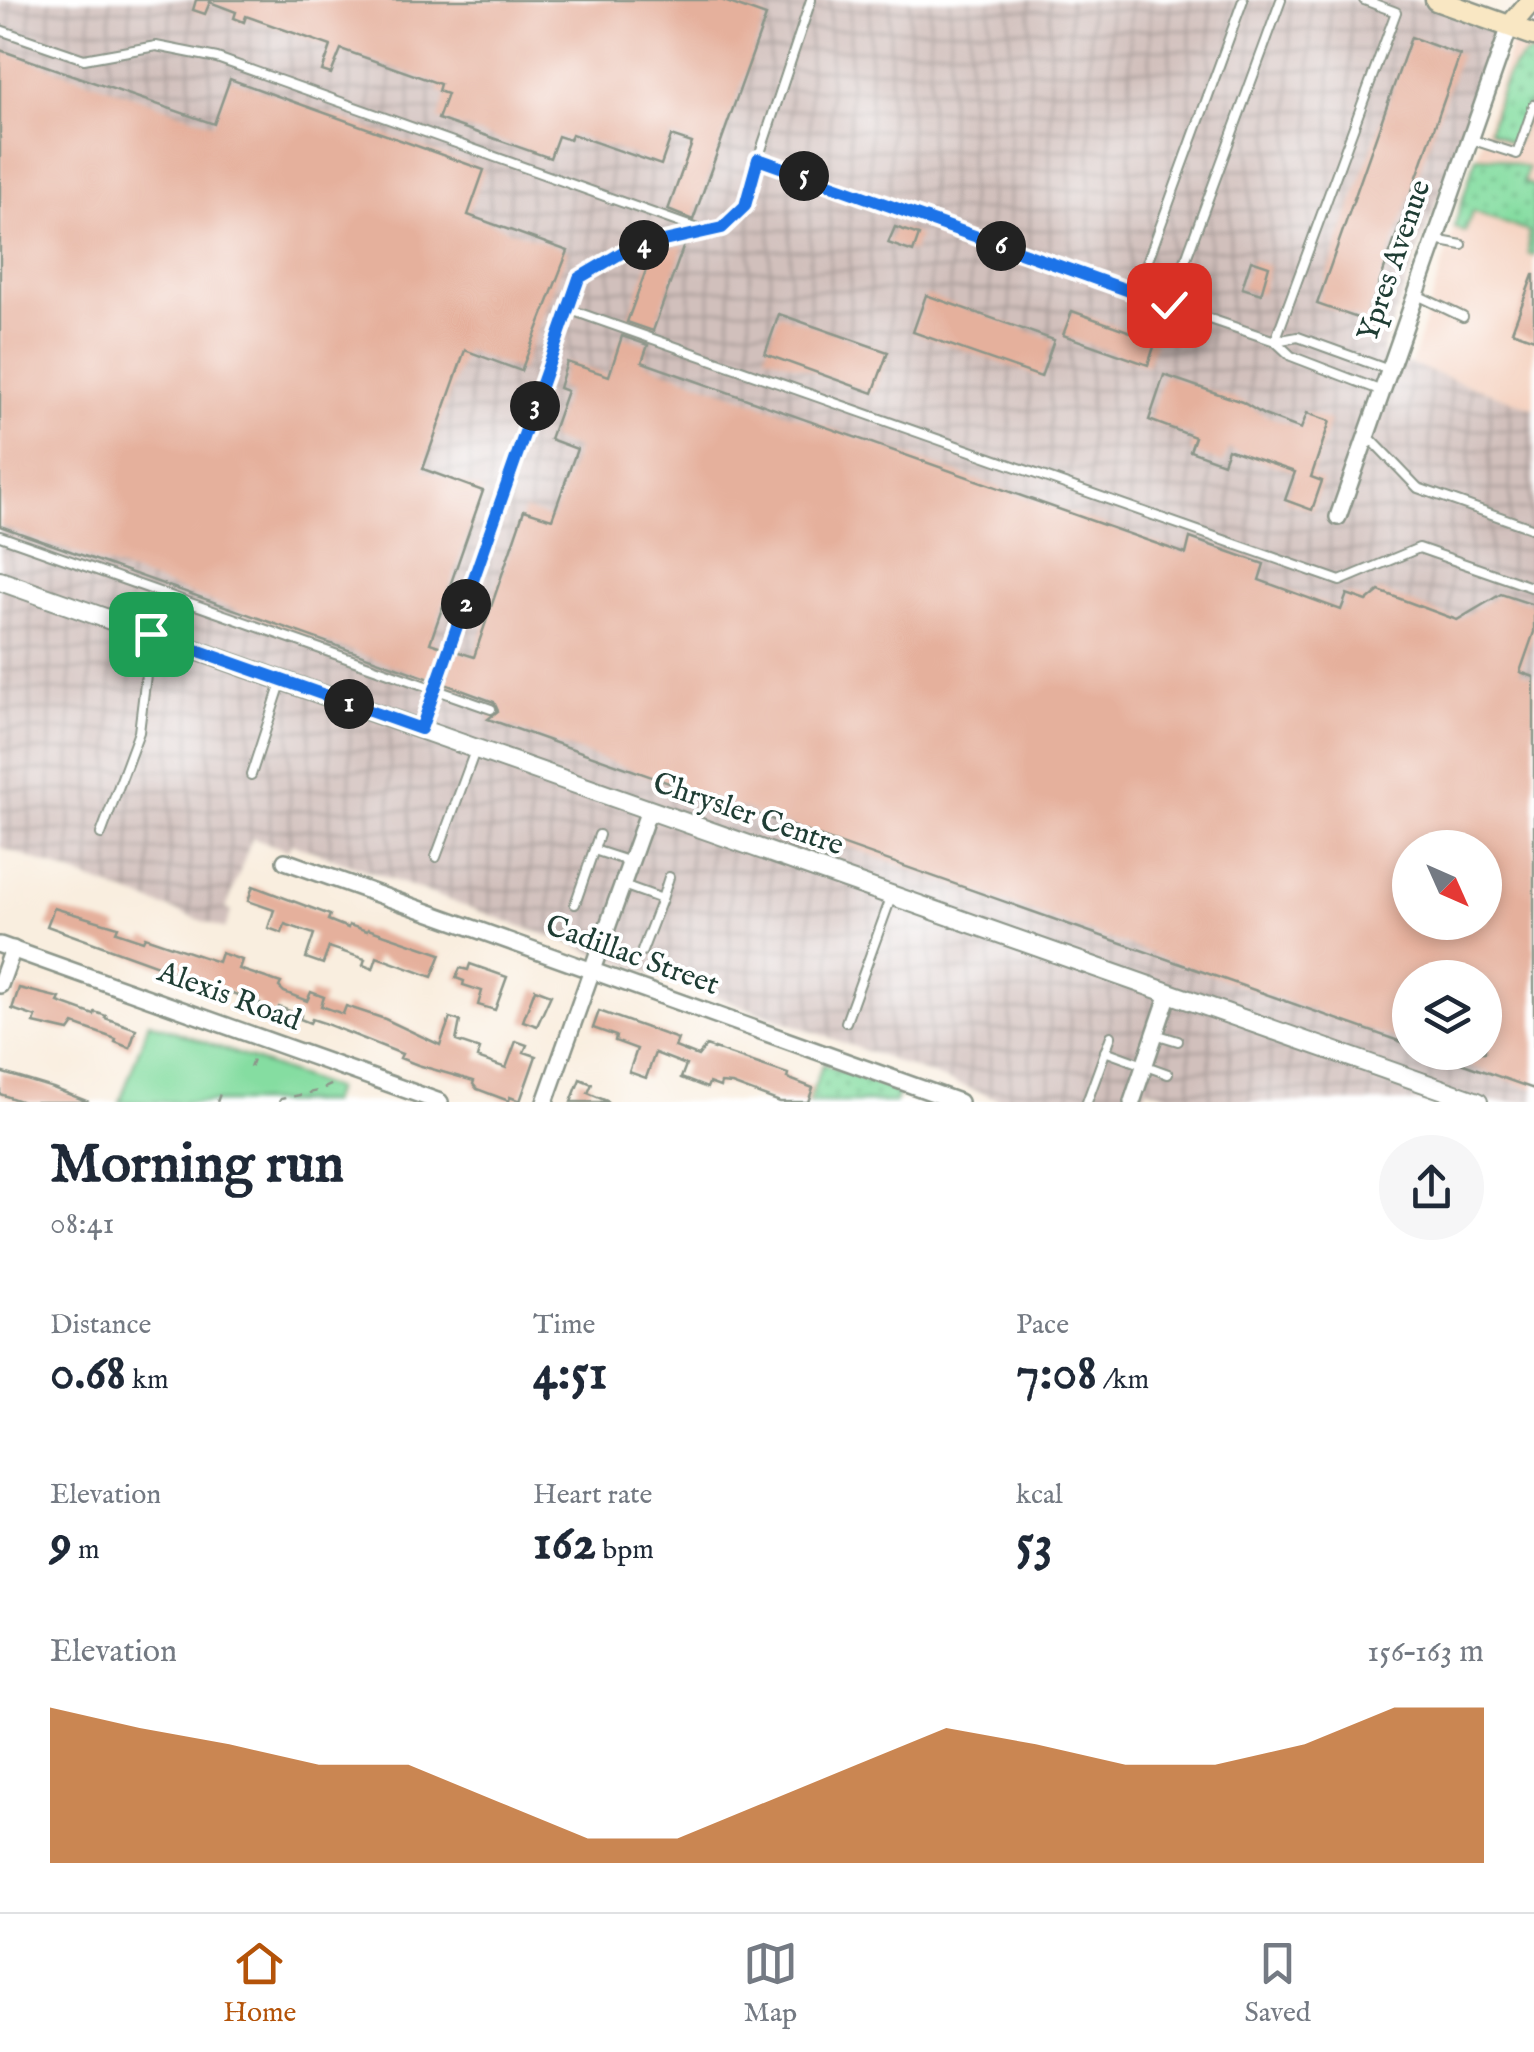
<!DOCTYPE html>
<meta charset="utf-8">
<style>
:root{--surface:#fff;--page:#f6f6f7;--text:#1f2937;--muted:#747a83;--line:#e0e1e3;--accent:#b45309}
body{margin:0;font-family:"IM FELL English",serif;background:var(--page);color:var(--text);height:100vh;display:flex;flex-direction:column;font-size:38px;white-space:nowrap}
*{box-sizing:border-box;margin:0}
p{font-size:32px;color:var(--muted)}
.icon{flex:none;width:55px;height:55px;fill:none;stroke:currentColor;stroke-width:2;stroke-linecap:round;stroke-linejoin:round}
.map{position:relative;height:1102px;overflow:hidden}
.panel{display:flex;flex-direction:column;background:var(--surface);flex:1}
.panel>*{flex:none}
.needle{width:65px;rotate:135deg}
.fabs{position:absolute;left:1392px;top:830px;display:grid;gap:20px}
.fabs a{display:grid;place-items:center;width:110px;height:110px;border-radius:50%;background:var(--surface);box-shadow:0 5px 15px #0003;font-size:50px}
.pin{position:absolute;display:grid;place-items:center;width:85px;height:85px;color:#fff;margin:-42px;border-radius:20px;box-shadow:0 5px 15px #0006}
.km{position:absolute;width:50px;height:50px;margin:-25px;border-radius:50%;background:#222;color:#fff;font-size:28px;line-height:50px;text-align:center}
.round{display:grid;place-items:center;flex:none;width:105px;height:105px;border-radius:52px;background:var(--page)}
.summary{display:flex;align-items:center;justify-content:space-between;height:170px;padding:0 50px}
h1{font-size:55px;font-weight:700;line-height:75px}
.stats{display:grid;grid-template-columns:repeat(3,1fr);gap:15px;height:170px;padding:10px 50px}
.stats div{display:grid;align-content:center}
.stats b{font-size:50px;font-weight:700}
.stats small{font-size:28px;font-weight:400}
.stats p{font-size:28px}
.chart{height:280px;padding:20px 50px}
.chart p{display:flex;justify-content:space-between}
.chart svg{width:100%;height:180px;margin-top:10px;fill:var(--accent);opacity:.7}
.tab-bar{display:flex;justify-content:space-around;align-items:center;height:140px;border-top:2px solid var(--line);background:var(--surface);font-size:28px;color:var(--muted)}
.tab-bar a{display:grid;justify-items:center;gap:5px}
.tab-bar .active{color:var(--accent)}
.map>svg:first-child{display:block}
</style>
<div class="map">
<svg width="1534" height="1102" viewBox="0 0 1534 1102">
<defs>
<pattern id="industrial-grid" width="8" height="8" patternUnits="userSpaceOnUse" patternTransform="scale(2.5)"><rect width="8" height="8" fill="#d1c0bc"/><path d="M0 4h8M4 0v8" fill="none" stroke="#a99d9a"/></pattern>
<pattern id="grass-dots" width="8" height="8" patternUnits="userSpaceOnUse" patternTransform="scale(2.5)"><rect width="8" height="8" fill="#85dda1"/><path d="M2 2h.1M6 6h.1" fill="none" stroke="#6cb484" stroke-width="1.8" stroke-linecap="round"/></pattern>
</defs>
<rect width="100%" height="100%" fill="#fff"/>
<filter id="ink" filterUnits="userSpaceOnUse"><feTurbulence type="fractalNoise" baseFrequency=".01" numOctaves="2"/><feDisplacementMap in="SourceGraphic" scale="20" xChannelSelector="R" yChannelSelector="G"/><feConvolveMatrix kernelMatrix="1 2 1 2 8 2 1 2 1" color-interpolation-filters="sRGB"/></filter>
<filter id="wash" filterUnits="userSpaceOnUse"><feTurbulence type="fractalNoise" baseFrequency=".0048" numOctaves="4" result="noise"/><feDisplacementMap in="SourceGraphic" scale="40" xChannelSelector="R" yChannelSelector="G"/><feGaussianBlur stdDeviation="2.25" result="paint"/><feColorMatrix in="noise" values="0 0 0 0 0 0 0 0 0 0 0 0 0 0 0 0 0 1.4 0 .05"/><feComposite in="paint" operator="in"/></filter>
<g filter="url(#wash)">
<rect width="100%" height="100%" fill="#f9eedf"/>
<polygon fill="#f5d3c1" points="1514,36 1534,43 1534,408 1411,365"/>
<path fill="url(#industrial-grid)" fill-rule="evenodd" d="M0,0H1414L1499,32L1381,354L1534,408V1102H1185L1147,1088L1142,1102H1007L291,843L288,850L252,838L226,909L231,911L225,929L0,847ZM1410,848H1485V922H1410ZM1410,978H1485V1052H1410Z"/>
<g fill="url(#grass-dots)" stroke="#528d6a" stroke-width="2.5">
<path d="M1534,52V91L1517,140L1510,143L1489,130C1499,102 1503,62 1534,52Z"/>
<polygon points="1476,157 1497,158 1528,168 1523,182 1534,186 1534,256 1528,254 1529,232 1473,211 1465,232 1454,227"/>
<polygon points="823,1064 899,1093 895,1102 808,1102"/>
</g>
<polygon fill="#85dda1" stroke="#528d6a" stroke-width="2.5" points="149,1022 335,1089 330,1102 120,1102"/>
<g id="blocks">
<g fill="#e5b09c" fill-rule="evenodd">
<polygon points="196,0 721,0 766,16 693,220 668,210 692,143 671,136 661,165 572,134 570,140 558,136 550,158 438,119 447,94 438,91 440,84 341,49 331,74 322,71 331,46 246,16 244,22 234,18 236,12 210,2 205,14 193,10"/>
<polygon points="1411,37 1460,55 1366,321 1317,304"/>
<polygon points="0,50 214,124 230,79 484,170 468,215 568,251 521,371 465,350 423,469 483,491 430,643 442,647 430,679 0,526"/>
<polygon points="895,227 919,235 913,252 888,243"/>
<polygon points="684,245 653,331 627,322 653,251"/>
<polygon points="1251,260 1269,266 1261,294 1242,288"/>
<polygon points="1533,275 1534,275 1534,339 1512,331"/>
<polygon points="926,295 1054,340 1041,377 913,332"/>
<polygon points="1072,311 1156,341 1148,365 1063,335"/>
<polygon points="779,314 888,352 873,393 765,354"/>
<path d="M622,336L648,345L642,362L1186,554L1190,538L1264,564L1259,580L1341,610L1347,594L1367,601L1379,591L1457,620L1501,594L1534,605V632L1520,672L1534,677V1089L1435,1054L1485,1052V978H1410V1045L488,719L498,711L494,702L445,684L456,651L474,657L524,510L552,519L577,449L550,439L567,391L559,388L567,362L609,376ZM1410,848H1485V922H1410Z"/>
<polygon points="1164,375 1242,402 1264,415 1301,429 1307,413 1330,421 1311,477 1322,481 1312,510 1285,500 1295,472 1228,449 1223,463 1190,451 1195,437 1149,420"/>
<polygon points="253,886 330,915 328,920 348,928 349,925 367,931 368,929 441,954 432,977 377,957 373,969 363,965 365,959 329,947 323,964 306,958 314,934 285,924 282,933 268,928 274,910 248,901"/>
<polygon points="54,908 118,927 116,932 143,941 145,937 218,962 221,953 242,960 239,969 281,983 279,987 284,992 307,1001 311,992 324,997 321,1006 343,1014 346,1006 385,1019 440,1045 450,1018 460,1021 456,1041 480,1049 477,1058 506,1068 516,1041 527,1045 524,1052 536,1056 520,1101 510,1097 509,1101 477,1089 473,1084 474,1081 418,1065 400,1058 402,1054 324,1023 312,1019 310,1023 300,1019 301,1015 279,1007 276,1014 259,1007 260,1003 47,926"/>
<polygon points="470,964 507,977 495,1010 478,1005 482,991 463,985 464,981 456,978 460,968 468,970"/>
<polygon points="19,988 60,998 58,1002 94,1015 95,1012 106,1016 105,1018 136,1029 130,1048 115,1042 116,1039 74,1024 69,1031 34,1023 36,1017 12,1009"/>
<polygon points="535,989 551,995 537,1026 523,1021"/>
<polygon points="599,1011 678,1039 675,1047 698,1056 706,1046 788,1074 787,1078 813,1088 808,1102 780,1102 732,1084 721,1083 720,1087 709,1083 707,1088 681,1078 686,1065 655,1053 646,1078 629,1072 637,1049 615,1041 616,1036 593,1028"/>
<polygon points="0,1072 53,1088 89,1102 23,1102 0,1094"/>
<polygon points="580,1079 592,1084 588,1093 609,1102 571,1102"/>
</g>
</g>
</g>
<g filter="url(#ink)">
<use href="#blocks" fill-opacity="0" stroke="#8c968a" stroke-width="2.5"/>
<g fill="none" stroke-linecap="round" stroke-linejoin="round">
<defs>
<g id="service">
<polyline points="1281,0 1169,305 1275,341 1291,356 1382,391"/>
<polyline points="0,30 84,59 156,46 217,58 703,231"/>
<polyline points="1470,139 1517,154 1534,105"/>
<polyline points="758,159 811,0"/>
<polyline points="1435,240 1462,245"/>
<polyline points="1136,293 1243,0"/>
<polyline points="1417,295 1463,317"/>
<polyline points="568,309 1340,581 1419,548 1534,588"/>
<polyline points="1275,341 1396,12 1364,0"/>
<polyline points="1275,341 1298,337 1389,370"/>
<polyline points="1366,434 1418,488 1534,529"/>
<polyline points="0,536 491,709"/>
<polyline points="421,729 579,278 628,249 722,229 745,206 758,159 1169,305"/>
<polyline points="251,775 282,680"/>
<polyline points="101,834 139,732 151,634"/>
<polyline points="594,850 631,862"/>
<polyline points="436,857 476,748"/>
<polyline points="623,885 662,899 669,877"/>
<polyline points="575,904 599,835"/>
<polyline points="642,951 662,899"/>
<polyline points="846,1022 892,895"/>
<polyline points="1155,1034 1178,1041"/>
<polyline points="1105,1051 1168,1074"/>
<polyline points="1087,1102 1111,1036"/>
</g>
<g id="minor">
<polyline points="1338,517 1510,26"/>
<polyline points="285,861 959,1102"/>
<polyline points="0,945 440,1102"/>
<polyline points="0,985 13,949"/>
<polyline points="545,1102 649,810"/>
<polyline points="1132,1102 1169,993"/>
</g>
<polyline id="tertiary" points="0,581 1478,1102"/>
<g id="secondary">
<polyline points="1436,0 1534,35"/>
<polyline points="1510,26 1532,0"/>
</g>
</defs>
<use href="#service" stroke="#8c968a" stroke-width="12"/>
<use href="#minor" stroke="#8c968a" stroke-width="20"/>
<use href="#tertiary" stroke="#8c968a" stroke-width="22"/>
<use href="#secondary" stroke="#8c968a" stroke-width="25"/>
<g stroke="#8c968a" stroke-width="2.5" stroke-dasharray="8 8" stroke-linecap="butt">
<polyline points="250,1067 255,1054"/>
<polyline points="217,1102 221,1091"/>
<polyline points="279,1102 281,1099 318,1091 335,1083"/>
</g>
<use href="#service" stroke="#fff" stroke-width="8"/>
<use href="#minor" stroke="#fff" stroke-width="15"/>
<use href="#tertiary" stroke="#fff" stroke-width="18"/>
<use href="#secondary" stroke="#f9e7c3" stroke-width="20"/>
</g>
</g>
<g fill="none" stroke-linecap="round" stroke-linejoin="round" filter="url(#ink)">
<defs>
<polyline id="route" points="151,634 421,729 579,278 628,249 722,228 745,206 758,159 1169,305"/>
</defs>
<use href="#route" stroke="#fff" stroke-width="20"/>
<use href="#route" stroke="#1a73e8" stroke-width="12"/>
</g>
<g text-anchor="middle" dominant-baseline="central" stroke-width="8" stroke-linejoin="round" paint-order="stroke">
<g font-size="30" fill="#1f3d34" stroke="#fff">
<text transform="translate(1395 261) rotate(-71)">Ypres Avenue</text>
<text transform="translate(748 815) rotate(19)">Chrysler Centre</text>
<text transform="translate(632 956) rotate(20)">Cadillac Street</text>
<text transform="translate(229 997) rotate(20)">Alexis Road</text>
</g>
</g>
</svg>
<div class="fabs">
<a><svg class="needle" viewBox="-14 -14 28 28"><path d="M0-13l5 13h-10z" fill="#e53935"/><path d="M0 13l5-13h-10z" fill="#747a83"/></svg></a>
<a><svg class="icon" aria-label="layers" viewBox="0 0 24 24"><path d="M12 4l9 5-9 5-9-5zM3 14l9 5 9-5"/></svg></a>
</div>
<div class="pin" style="left:151px;top:634px;background:#1e9e55"><svg class="icon" aria-label="arrive" viewBox="0 0 24 24"><path d="M6 21V4h12l-3 4 3 4H6"/></svg></div>
<div class="pin" style="left:1169px;top:305px;background:#d93025"><svg class="icon" aria-label="check" viewBox="0 0 24 24"><path d="M5 12l5 5 9-10"/></svg></div>
<b class="km" style="left:349px;top:704px">1</b>
<b class="km" style="left:466px;top:604px">2</b>
<b class="km" style="left:535px;top:406px">3</b>
<b class="km" style="left:644px;top:245px">4</b>
<b class="km" style="left:804px;top:176px">5</b>
<b class="km" style="left:1001px;top:246px">6</b>
</div>
<section class="panel">
<div class="summary"><div><h1>Morning run</h1><p>08:41</p></div><a class="round"><svg class="icon" aria-label="share" viewBox="0 0 24 24"><path d="M12 15V3M7 8l5-5 5 5M5 13v7h14v-7"/></svg></a></div>
<div class="stats">
<div><p>Distance</p><b>0.68<small> km</small></b></div>
<div><p>Time</p><b>4:51</b></div>
<div><p>Pace</p><b>7:08<small> /km</small></b></div>
</div>
<div class="stats">
<div><p>Elevation</p><b>9<small> m</small></b></div>
<div><p>Heart rate</p><b>162<small> bpm</small></b></div>
<div><p>kcal</p><b>53</b></div>
</div>
<div class="chart"><p><span>Elevation</span>156–163 m</p>
<svg viewBox="0 0 160 44" preserveAspectRatio="none"><path d="M0 44V6L10 11L20 15L30 20L40 20L50 29L60 38L70 38L80 29L90 20L100 11L110 15L120 20L130 20L140 15L150 6L160 6V44z"/></svg>
</div>
</section>
<nav class="tab-bar">
<a class="active"><svg class="icon" aria-label="home" viewBox="0 0 24 24"><path d="M3 11l9-7 9 7M6 9v11h12V9"/></svg>Home</a>
<a><svg class="icon" aria-label="map" viewBox="0 0 24 24"><path d="M3 6l6-2 6 2 6-2v14l-6 2-6-2-6 2zM9 4v14M15 6v14"/></svg>Map</a>
<a><svg class="icon" aria-label="saved" viewBox="0 0 24 24"><path d="M7 4h10v16l-5-4-5 4z"/></svg>Saved</a>
</nav>
